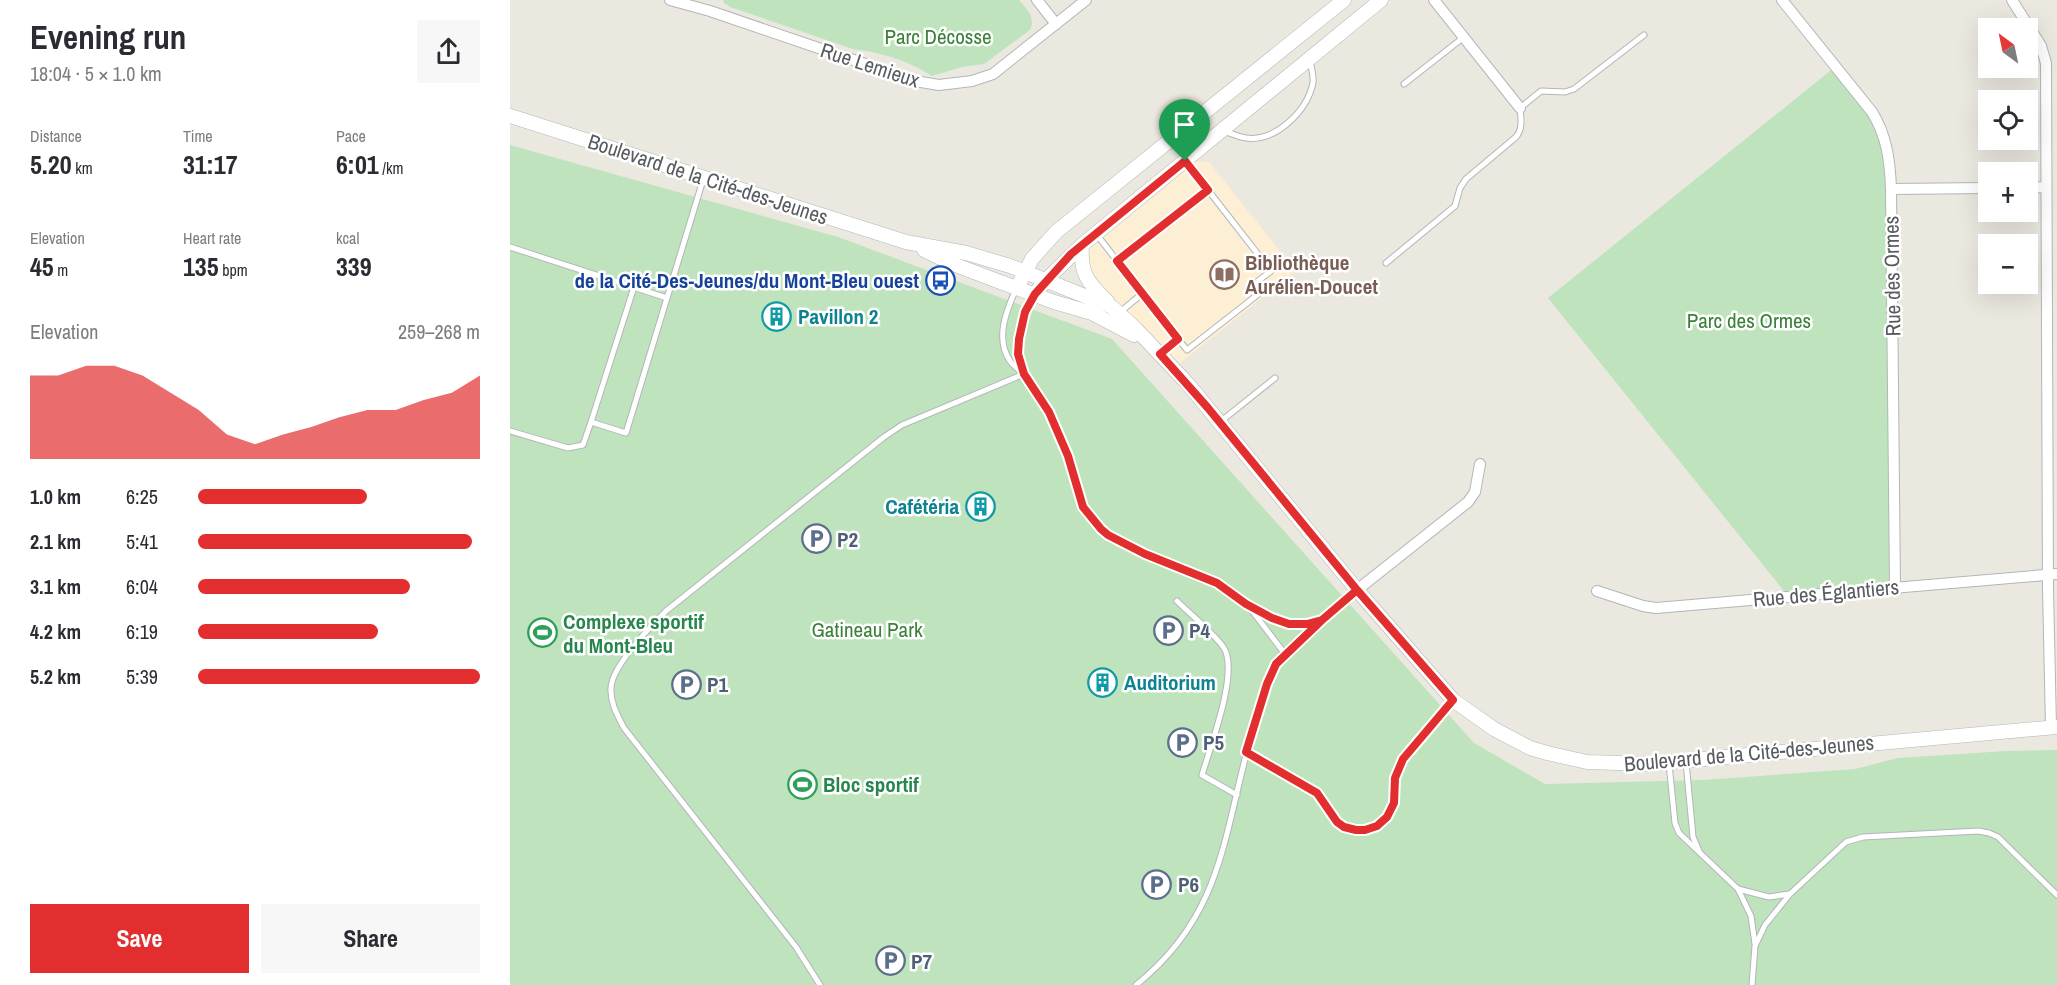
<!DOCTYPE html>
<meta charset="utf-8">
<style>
:root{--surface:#fff;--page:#f7f7f7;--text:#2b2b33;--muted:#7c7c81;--accent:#e22e2f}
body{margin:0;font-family:"Archivo Narrow",sans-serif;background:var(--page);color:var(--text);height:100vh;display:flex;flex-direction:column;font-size:22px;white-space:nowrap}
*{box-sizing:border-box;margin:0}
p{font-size:20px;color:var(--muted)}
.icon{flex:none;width:33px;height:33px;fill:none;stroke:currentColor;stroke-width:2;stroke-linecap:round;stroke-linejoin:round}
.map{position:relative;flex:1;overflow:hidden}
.details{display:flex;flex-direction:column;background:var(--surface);width:510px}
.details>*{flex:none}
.needle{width:39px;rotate:327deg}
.controls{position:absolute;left:1468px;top:18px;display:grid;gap:12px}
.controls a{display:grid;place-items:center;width:60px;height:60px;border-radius:0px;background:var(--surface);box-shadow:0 6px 24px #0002;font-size:30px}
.pin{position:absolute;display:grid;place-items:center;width:51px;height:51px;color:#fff;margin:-62px -26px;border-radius:50% 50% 50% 0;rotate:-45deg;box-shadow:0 0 6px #0007}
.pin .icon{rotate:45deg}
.round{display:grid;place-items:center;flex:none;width:63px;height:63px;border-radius:0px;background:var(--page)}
.summary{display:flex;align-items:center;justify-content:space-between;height:102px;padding:0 30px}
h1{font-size:33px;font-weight:700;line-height:45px}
.metrics{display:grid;grid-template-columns:repeat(3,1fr);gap:9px;height:102px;padding:6px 30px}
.metrics div{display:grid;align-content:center}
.metrics b{font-size:26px;font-weight:700}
.metrics small{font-size:16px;font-weight:400}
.metrics p{font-size:16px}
.chart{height:168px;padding:12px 30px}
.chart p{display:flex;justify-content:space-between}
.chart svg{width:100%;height:108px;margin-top:6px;fill:var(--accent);opacity:.7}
.primary-button{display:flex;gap:12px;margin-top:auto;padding:12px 30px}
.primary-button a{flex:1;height:69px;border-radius:0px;background:var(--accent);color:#fff;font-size:24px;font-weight:700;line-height:69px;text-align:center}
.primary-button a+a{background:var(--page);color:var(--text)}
ul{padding:0 30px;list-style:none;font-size:20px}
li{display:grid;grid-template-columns:96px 72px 1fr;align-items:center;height:45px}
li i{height:15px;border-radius:8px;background:var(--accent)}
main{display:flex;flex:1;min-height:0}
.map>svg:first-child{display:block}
</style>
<main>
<section class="details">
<div class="summary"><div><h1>Evening run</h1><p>18:04 · 5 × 1.0 km</p></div><a class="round"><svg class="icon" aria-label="share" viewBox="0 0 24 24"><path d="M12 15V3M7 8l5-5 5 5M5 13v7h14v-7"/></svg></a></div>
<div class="metrics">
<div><p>Distance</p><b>5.20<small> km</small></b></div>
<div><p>Time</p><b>31:17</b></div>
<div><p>Pace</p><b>6:01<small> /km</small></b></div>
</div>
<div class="metrics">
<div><p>Elevation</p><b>45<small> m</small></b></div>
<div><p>Heart rate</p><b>135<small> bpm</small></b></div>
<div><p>kcal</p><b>339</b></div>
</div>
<div class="chart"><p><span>Elevation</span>259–268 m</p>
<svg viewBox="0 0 160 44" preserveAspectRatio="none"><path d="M0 44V10L10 10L20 6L30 6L40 10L50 17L60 24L70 34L80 38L90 34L100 31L110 27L120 24L130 24L140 20L150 17L160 10V44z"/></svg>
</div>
<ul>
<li><b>1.0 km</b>6:25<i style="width:60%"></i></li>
<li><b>2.1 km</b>5:41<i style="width:97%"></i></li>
<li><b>3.1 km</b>6:04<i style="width:75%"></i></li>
<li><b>4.2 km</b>6:19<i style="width:64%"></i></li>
<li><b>5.2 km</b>5:39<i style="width:100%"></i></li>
</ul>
<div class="primary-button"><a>Save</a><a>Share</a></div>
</section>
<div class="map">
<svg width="1547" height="985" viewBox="0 0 1547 985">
<rect width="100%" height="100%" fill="#ebe8df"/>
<polygon fill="#fcefd3" points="675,161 699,162 786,271 664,368 586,291 572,245"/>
<g fill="#bfe3bc">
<path d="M213,0H509C517,10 526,17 520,30L474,64L452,67L422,76C399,61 371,52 343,49L220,7L214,3Z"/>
<polygon points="1325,67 1362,112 1378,154 1385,587 1278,596 1038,298"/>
<polygon points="0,145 328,237 602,339 964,743 1035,784 1194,780 1345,769 1388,758 1496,751 1547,750 1547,985 0,985"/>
</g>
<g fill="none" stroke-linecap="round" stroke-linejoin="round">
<defs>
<g id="service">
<polyline points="894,84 954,37"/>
<path d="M713,131C721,133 728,137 736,138C766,142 797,111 803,83C804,76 801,67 800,60"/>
<polyline points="675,161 698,190"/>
<polyline points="587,235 668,339 677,350 755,289 748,281 761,271 698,190 607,261"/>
<polyline points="0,247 157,298 193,180"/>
<path d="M876,263L945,206L950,188L956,179L1006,137C1013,129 1011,118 1010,108L1031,91L1055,92L1064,89L1134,35"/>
<polyline points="124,287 81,422 116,433 157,298"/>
<path d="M506,289C496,311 485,339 500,361C503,366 510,370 514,374"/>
<polyline points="524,296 511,324 508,354 514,374 539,412 558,456 573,507 591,529 635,554 707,583 737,604 762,618 779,624 791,625 812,619"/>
<polyline points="609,313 633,293"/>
<polyline points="651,353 668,339"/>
<polyline points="710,422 765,378"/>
<polyline points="0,431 58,448 73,445 81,422"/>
<path d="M667,601C679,613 705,634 714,648C729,673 700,747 692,775L727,795"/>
<polyline points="740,608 775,654"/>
<polyline points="736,752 807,793 827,822 834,827 846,830 855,830 867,826 877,817 884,803 885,779 893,759 942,701"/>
<polyline points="1176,762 1183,837 1189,851"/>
<polyline points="1159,764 1165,823 1169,833 1228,889 1241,916 1245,944"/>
<polyline points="1228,889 1259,897 1279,894"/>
<path d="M310,985L286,947L114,728C108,716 100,703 101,688C102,666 141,626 156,611L374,437L392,425L514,374"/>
<path d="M626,985C716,913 713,830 743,730C749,708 754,684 766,665C772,655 783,647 791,639C809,622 827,606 846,591"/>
<polyline points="1242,985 1245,946 1255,925 1280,894 1336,842 1353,837 1468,831 1479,833 1488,837 1547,895"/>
</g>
<g id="minor">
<polyline points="160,0 200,11 405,81 429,85 462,81 483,74 576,0"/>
<polyline points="527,0 546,24"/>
<polyline points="924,0 1010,108"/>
<path d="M1272,0L1362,112C1377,136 1380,161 1381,189L1385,587"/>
<polyline points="1502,0 1531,46 1536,63 1538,588 1541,727"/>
<polyline points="1518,188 1536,187"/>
<polyline points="1381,189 1479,188"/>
<polyline points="847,590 958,502 965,492 970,464"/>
<polyline points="1087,591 1133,606 1146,608 1547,574"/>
</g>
<g id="tertiary">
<polyline points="0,116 396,242 456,253 500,266 602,307 626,329 678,384 847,590 943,700 984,729 1020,748 1037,753 1077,762 1139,764 1547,727"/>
<path d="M572,245C570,273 577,282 597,301"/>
<polyline points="414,250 443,264 485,280 544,302 582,313 624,335"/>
<polyline points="507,288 522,259 546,232 834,0"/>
<polyline points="525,294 536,280 572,245 871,0"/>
</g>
</defs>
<use href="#service" stroke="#b2b6ba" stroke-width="7"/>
<use href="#minor" stroke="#b2b6ba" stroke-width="12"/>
<use href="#tertiary" stroke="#b2b6ba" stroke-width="15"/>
<use href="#service" stroke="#fff" stroke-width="5"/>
<use href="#minor" stroke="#fff" stroke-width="10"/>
<use href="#tertiary" stroke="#fff" stroke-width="14"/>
</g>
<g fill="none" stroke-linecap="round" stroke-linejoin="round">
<defs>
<polyline id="route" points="675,161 561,254 525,294 515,312 509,339 508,354 514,374 539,412 558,456 573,507 591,529 598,535 635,554 707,583 736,604 762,618 779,624 797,624 812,620 847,590 943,700 893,759 885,778 884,803 877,817 867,826 855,830 846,830 834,827 827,822 807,793 736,752 757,684 766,664 812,620 847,590 698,408 650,354 668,339 607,261 698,190 675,161"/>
</defs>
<use href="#route" stroke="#fff" stroke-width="12"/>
<use href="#route" stroke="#e22e2f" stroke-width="8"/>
</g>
<defs>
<symbol id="library-ring" viewBox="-11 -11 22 22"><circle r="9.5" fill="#fff" stroke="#8d6e63" stroke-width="1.5"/><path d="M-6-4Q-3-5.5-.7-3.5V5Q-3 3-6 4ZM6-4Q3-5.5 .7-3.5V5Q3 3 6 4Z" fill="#8d6e63"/></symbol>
<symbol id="bus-ring" viewBox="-11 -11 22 22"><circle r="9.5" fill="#fff" stroke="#1a4fb4" stroke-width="1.5"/><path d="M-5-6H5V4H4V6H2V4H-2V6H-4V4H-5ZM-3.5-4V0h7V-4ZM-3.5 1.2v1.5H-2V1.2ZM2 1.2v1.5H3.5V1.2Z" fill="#1a4fb4"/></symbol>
<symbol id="building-ring" viewBox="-11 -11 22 22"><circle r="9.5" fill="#fff" stroke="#0f9aa8" stroke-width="1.5"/><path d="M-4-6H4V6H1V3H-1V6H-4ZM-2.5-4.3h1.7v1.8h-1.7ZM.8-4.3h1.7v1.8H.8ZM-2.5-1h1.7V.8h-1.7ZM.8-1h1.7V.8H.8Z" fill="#0f9aa8"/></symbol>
<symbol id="parking-ring" viewBox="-11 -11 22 22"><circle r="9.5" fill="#fff" stroke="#5c6f8a" stroke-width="1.5"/><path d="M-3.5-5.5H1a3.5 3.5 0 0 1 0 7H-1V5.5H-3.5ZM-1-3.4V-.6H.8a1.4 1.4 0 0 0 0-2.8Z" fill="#5c6f8a"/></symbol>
<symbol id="stadium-ring" viewBox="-11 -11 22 22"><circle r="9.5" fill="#fff" stroke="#2e9e5b" stroke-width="1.5"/><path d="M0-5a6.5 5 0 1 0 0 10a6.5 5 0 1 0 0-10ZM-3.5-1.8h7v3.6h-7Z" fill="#2e9e5b"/></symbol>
</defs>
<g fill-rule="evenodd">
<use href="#library-ring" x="698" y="258" width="33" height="33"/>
<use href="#bus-ring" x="414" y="264" width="33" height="33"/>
<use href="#building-ring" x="250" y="300" width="33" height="33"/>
<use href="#building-ring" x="454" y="490" width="33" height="33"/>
<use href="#parking-ring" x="290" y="522" width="33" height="33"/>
<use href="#parking-ring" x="642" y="614" width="33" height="33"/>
<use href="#stadium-ring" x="16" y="616" width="33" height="33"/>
<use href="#building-ring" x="576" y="666" width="33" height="33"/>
<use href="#parking-ring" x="160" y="668" width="33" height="33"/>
<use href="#parking-ring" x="656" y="726" width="33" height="33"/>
<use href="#stadium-ring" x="276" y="768" width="33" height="33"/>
<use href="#parking-ring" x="630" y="868" width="33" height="33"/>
<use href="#parking-ring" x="364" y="944" width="33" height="33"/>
</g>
<g text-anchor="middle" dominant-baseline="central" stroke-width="5" stroke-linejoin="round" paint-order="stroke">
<g font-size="21" fill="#398137" stroke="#fff">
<text x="428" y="36">Parc Décosse</text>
<text x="1239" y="320">Parc des Ormes</text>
<text x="357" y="629">Gatineau Park</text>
</g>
<g font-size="21" fill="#585c60" stroke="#fff">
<text transform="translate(360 65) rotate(18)">Rue Lemieux</text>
<text transform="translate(198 179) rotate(18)">Boulevard de la Cité-des-Jeunes</text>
<text transform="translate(1382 276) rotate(-91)">Rue des Ormes</text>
<text transform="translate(1316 593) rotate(-5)">Rue des Églantiers</text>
<text transform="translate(1239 753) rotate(-5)">Boulevard de la Cité-des-Jeunes</text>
</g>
<g font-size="21" font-weight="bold" fill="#785e54" stroke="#fff" text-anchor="start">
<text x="735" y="262">Bibliothèque<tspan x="735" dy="24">Aurélien-Doucet</tspan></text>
</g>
<g font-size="21" font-weight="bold" fill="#164399" stroke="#fff" text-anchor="end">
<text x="409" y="280">de la Cité-Des-Jeunes/du Mont-Bleu ouest</text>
</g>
<g font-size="21" font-weight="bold" fill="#0d838f" stroke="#fff" text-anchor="start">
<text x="288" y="316">Pavillon 2</text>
<text x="449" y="506" text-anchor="end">Cafétéria</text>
<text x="614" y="682">Auditorium</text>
</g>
<g font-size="21" font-weight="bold" fill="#4e5e75" stroke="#fff" text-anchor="start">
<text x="327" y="539">P2</text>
<text x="679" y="630">P4</text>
<text x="197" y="684">P1</text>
<text x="693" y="742">P5</text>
<text x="668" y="884">P6</text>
<text x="401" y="961">P7</text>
</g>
<g font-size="21" font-weight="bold" fill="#27864d" stroke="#fff" text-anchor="start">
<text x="53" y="621">Complexe sportif<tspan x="53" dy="24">du Mont-Bleu</tspan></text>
<text x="313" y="784">Bloc sportif</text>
</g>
</g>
</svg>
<div class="controls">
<a><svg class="needle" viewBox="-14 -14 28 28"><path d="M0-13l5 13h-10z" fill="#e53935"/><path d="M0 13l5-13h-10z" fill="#7c7c81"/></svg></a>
<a><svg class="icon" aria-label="locate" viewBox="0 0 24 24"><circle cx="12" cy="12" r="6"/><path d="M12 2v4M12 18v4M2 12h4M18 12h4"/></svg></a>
<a>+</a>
<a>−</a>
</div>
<div class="pin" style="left:675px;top:161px;background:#1e9e55"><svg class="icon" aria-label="arrive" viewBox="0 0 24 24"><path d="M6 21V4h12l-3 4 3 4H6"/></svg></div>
</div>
</main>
